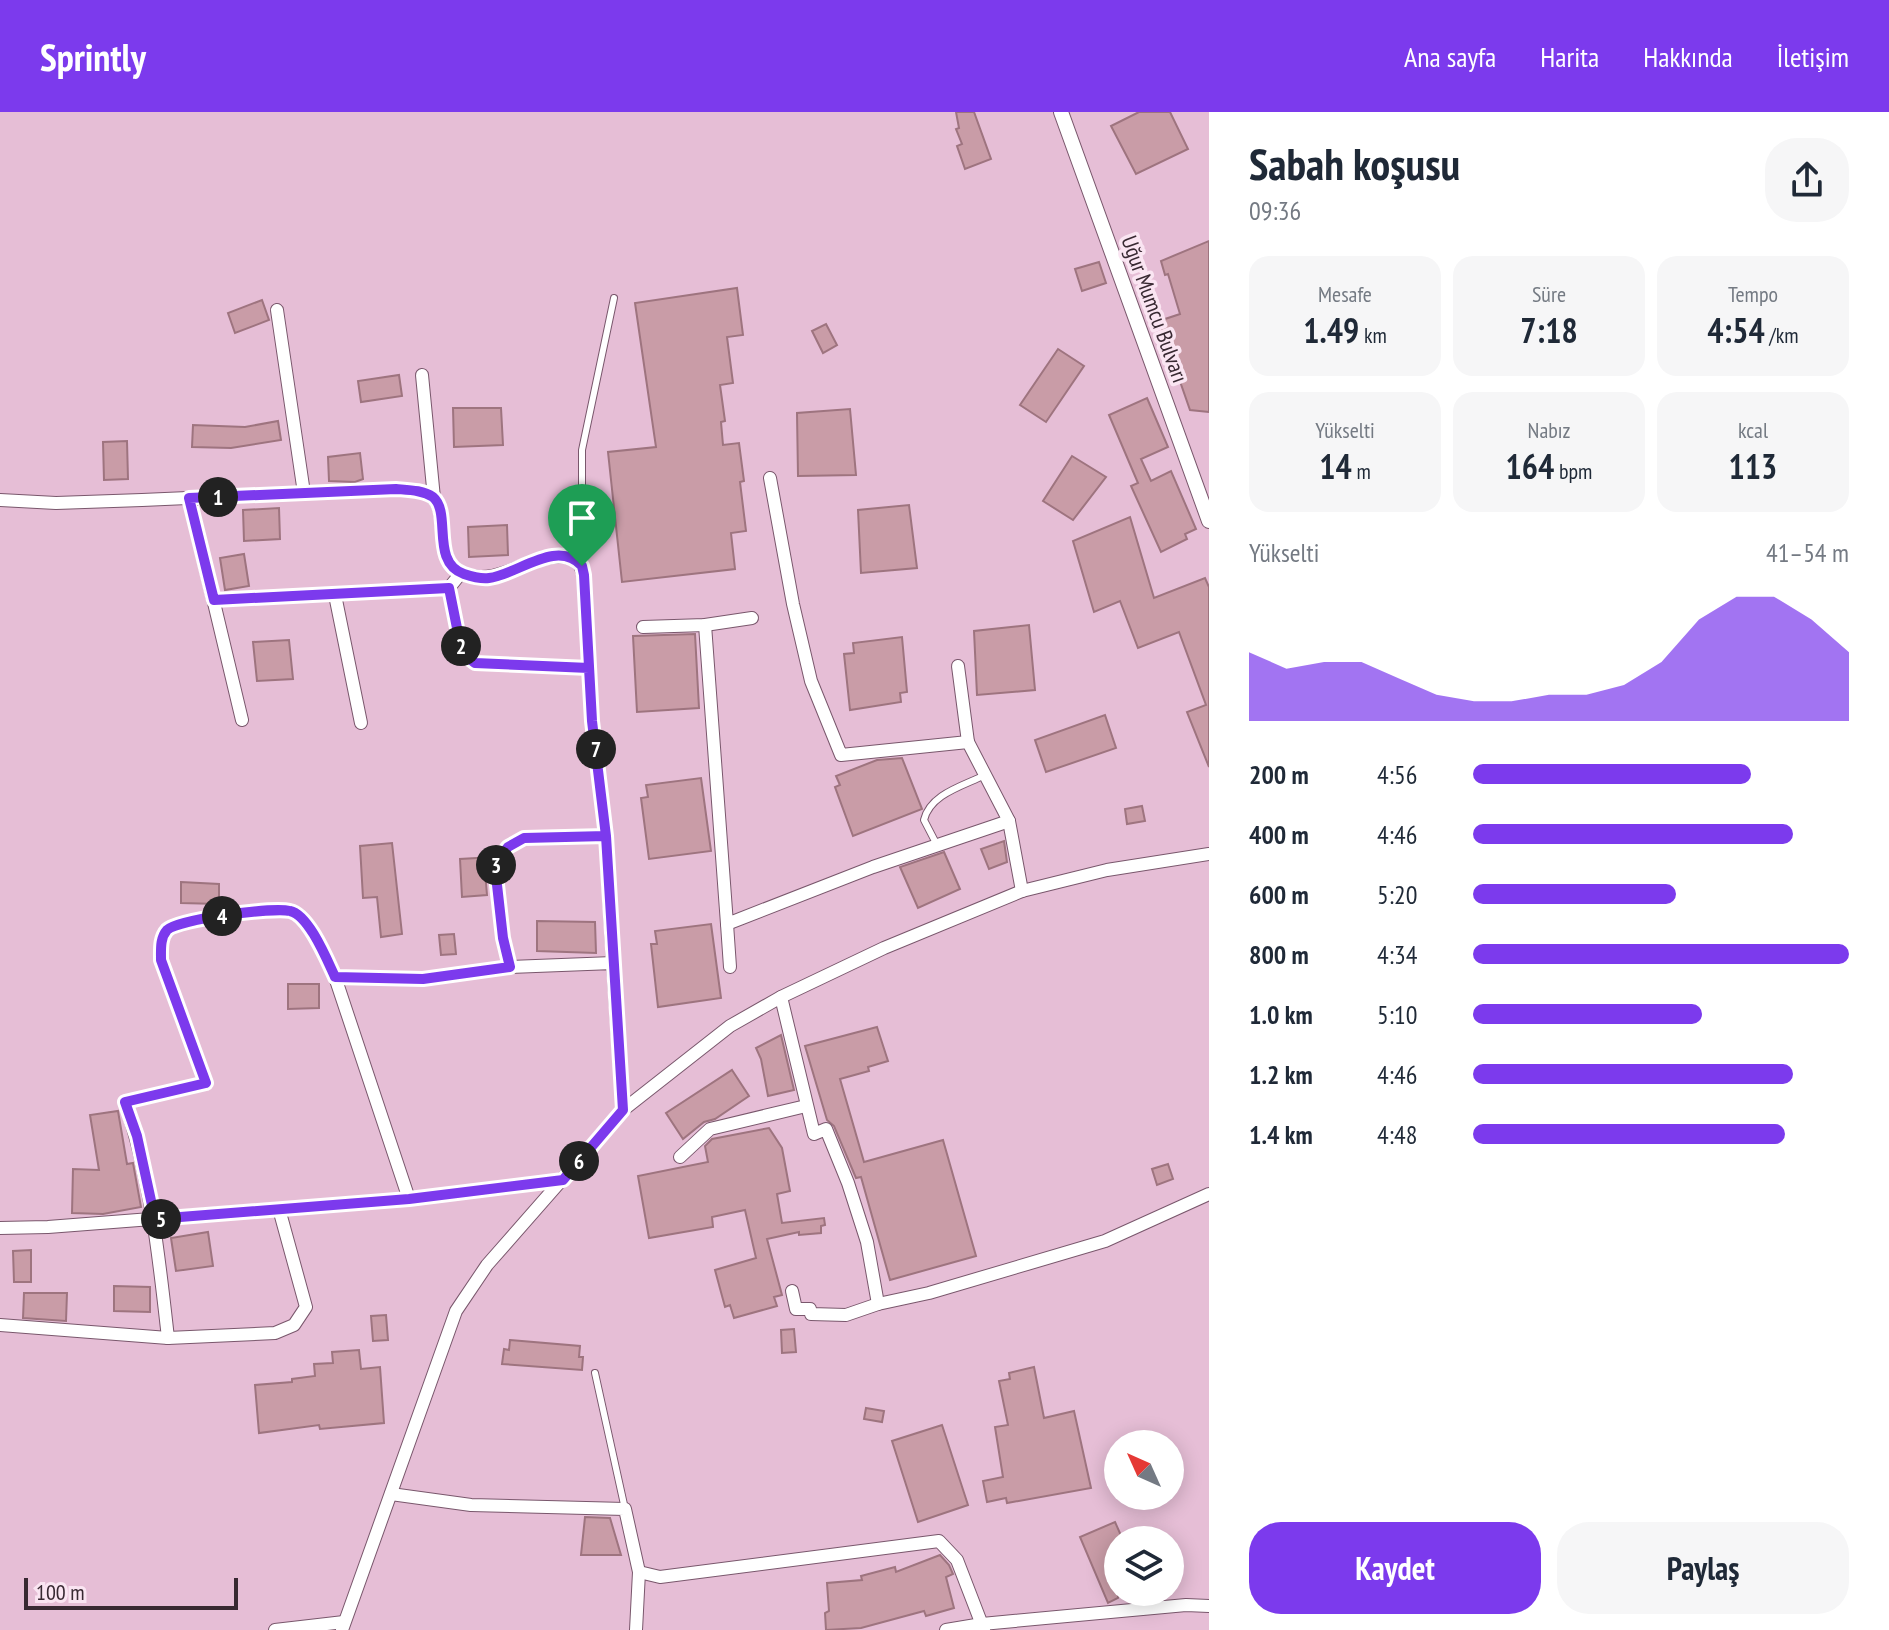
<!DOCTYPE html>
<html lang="tr">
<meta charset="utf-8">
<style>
:root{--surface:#fff;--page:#f6f6f7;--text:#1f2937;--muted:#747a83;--accent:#7c3aed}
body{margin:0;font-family:"PT Sans Narrow",sans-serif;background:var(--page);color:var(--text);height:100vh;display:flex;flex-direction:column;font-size:30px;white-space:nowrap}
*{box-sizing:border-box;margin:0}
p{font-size:26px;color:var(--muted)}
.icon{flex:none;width:44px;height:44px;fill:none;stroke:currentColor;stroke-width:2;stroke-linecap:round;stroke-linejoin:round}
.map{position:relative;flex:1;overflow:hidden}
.sheet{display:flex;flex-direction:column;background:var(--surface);width:680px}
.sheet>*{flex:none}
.needle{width:52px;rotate:315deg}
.tools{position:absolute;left:1104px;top:1318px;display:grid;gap:16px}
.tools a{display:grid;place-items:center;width:80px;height:80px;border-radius:50%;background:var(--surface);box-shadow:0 4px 20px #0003;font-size:40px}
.scale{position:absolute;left:24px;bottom:20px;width:214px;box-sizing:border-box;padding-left:8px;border:4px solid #382932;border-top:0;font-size:22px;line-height:28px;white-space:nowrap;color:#382932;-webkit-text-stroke:6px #fae5f2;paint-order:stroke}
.pin{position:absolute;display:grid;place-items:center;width:68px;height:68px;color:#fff;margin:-82px -34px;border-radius:50% 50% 50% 0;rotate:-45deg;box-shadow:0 0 8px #0007}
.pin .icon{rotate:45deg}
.km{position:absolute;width:40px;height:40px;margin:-20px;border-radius:50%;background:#222;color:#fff;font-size:22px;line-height:40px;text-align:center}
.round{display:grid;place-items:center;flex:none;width:84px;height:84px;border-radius:32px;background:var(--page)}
.head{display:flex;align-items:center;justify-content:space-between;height:136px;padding:0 40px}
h1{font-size:44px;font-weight:800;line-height:60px}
.figures{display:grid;grid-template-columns:repeat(3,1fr);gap:12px;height:136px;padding:8px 40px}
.figures div{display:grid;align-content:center;border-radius:20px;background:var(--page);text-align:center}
.figures b{font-size:34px;font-weight:800}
.figures small{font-size:22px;font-weight:400}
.figures p{font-size:22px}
.chart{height:224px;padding:16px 40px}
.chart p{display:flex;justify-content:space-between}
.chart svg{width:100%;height:144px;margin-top:8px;fill:var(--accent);opacity:.7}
.primary-button{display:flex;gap:16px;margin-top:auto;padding:16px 40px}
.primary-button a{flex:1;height:92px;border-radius:32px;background:var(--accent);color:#fff;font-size:32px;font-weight:800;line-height:92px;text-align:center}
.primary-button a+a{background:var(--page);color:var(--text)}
ul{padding:0 40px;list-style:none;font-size:26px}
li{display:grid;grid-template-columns:128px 96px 1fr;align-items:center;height:60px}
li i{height:20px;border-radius:10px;background:var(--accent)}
header{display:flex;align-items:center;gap:48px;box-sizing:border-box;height:112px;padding:0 40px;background:var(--accent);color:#fff}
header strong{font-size:38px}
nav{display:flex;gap:44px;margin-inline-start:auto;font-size:28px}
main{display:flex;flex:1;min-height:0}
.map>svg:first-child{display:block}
</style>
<header>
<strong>Sprintly</strong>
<nav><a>Ana sayfa</a><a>Harita</a><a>Hakkında</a><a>İletişim</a></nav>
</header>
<main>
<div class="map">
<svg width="1209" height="1518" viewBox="0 0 1209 1518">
<rect width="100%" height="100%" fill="#e6bed6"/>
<g fill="#c99ca7" stroke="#9e747f" stroke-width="2">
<polygon points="956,0 974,0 991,47 965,57 957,34 962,32 956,17 959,16"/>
<polygon points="1139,0 1170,0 1188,37 1136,62 1111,14"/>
<polygon points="1209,129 1209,300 1190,298 1159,209 1180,202 1168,162 1165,163 1161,149"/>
<polygon points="1099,150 1106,171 1082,179 1075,157"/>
<polygon points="737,176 743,223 727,225 733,271 720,273 725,309 721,310 723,333 739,331 744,369 740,370 746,419 731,421 735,457 622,470 608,340 656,335 635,191"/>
<polygon points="262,188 269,208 235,221 228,201"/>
<polygon points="826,212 837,233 823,241 812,219"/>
<polygon points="1058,237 1084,254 1046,310 1020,293"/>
<polygon points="399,263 402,284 361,290 358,269"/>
<polygon points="1147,286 1168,335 1141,347 1151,369 1171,359 1196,417 1185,422 1187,427 1161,440 1131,374 1138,371 1109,303"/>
<polygon points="453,296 501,296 503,333 454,335"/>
<polygon points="850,297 856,363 798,364 797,301"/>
<polygon points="278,309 281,328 231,336 192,335 193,313 245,315"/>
<polygon points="127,329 128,367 104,368 103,330"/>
<polygon points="360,341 363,367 355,370 329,369 328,345"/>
<polygon points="1072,344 1106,365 1073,408 1043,389"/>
<polygon points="909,393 917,456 861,461 858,398"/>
<polygon points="279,396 280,427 244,429 243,398"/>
<polygon points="1130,405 1154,486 1205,466 1209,475 1209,655 1187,600 1206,593 1179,520 1138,536 1120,489 1094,500 1073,429"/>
<polygon points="507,413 508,443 469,445 468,415"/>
<polygon points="244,442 249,474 225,478 220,446"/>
<polygon points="1029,513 1035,578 977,583 974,519"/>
<polygon points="695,522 699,596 637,600 633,524"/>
<polygon points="902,525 907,580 900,581 901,590 850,598 844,542 854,541 853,531"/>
<polygon points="289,528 293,567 257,569 253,530"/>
<polygon points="1105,603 1116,636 1046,660 1035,628"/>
<polygon points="902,646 922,697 853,724 835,675 840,673 836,664 877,648"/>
<polygon points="701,666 711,739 649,747 641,686 648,685 646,673"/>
<polygon points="1142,694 1145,709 1127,712 1125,697"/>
<polygon points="1004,729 1007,750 989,757 981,737"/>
<polygon points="392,731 402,822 381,825 377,785 363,786 360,734"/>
<polygon points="944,740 960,777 918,796 900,755"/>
<polygon points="493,745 489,759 485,759 487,783 462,785 460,747"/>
<polygon points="181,770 219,772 219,792 181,791"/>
<polygon points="537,809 595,810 596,841 537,839"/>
<polygon points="711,812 721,886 658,895 651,832 657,832 655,819"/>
<polygon points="454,822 456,842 441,843 439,823"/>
<polygon points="288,872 319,872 319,896 288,897"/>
<polygon points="877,915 888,949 868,955 869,959 840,967 864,1050 943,1028 976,1144 890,1168 861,1065 856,1066 834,1014 827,1008 805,934"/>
<polygon points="781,923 794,978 768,984 761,947 756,936"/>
<polygon points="732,958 749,984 715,1007 704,1010 683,1027 666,1001"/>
<polygon points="118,999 127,1052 133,1051 141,1095 103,1102 72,1101 73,1057 99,1058 90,1003"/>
<polygon points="769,1016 782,1036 790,1079 777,1082 782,1111 824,1106 825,1113 821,1114 821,1121 799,1123 799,1120 767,1127 782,1183 774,1185 777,1194 734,1206 730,1193 725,1195 715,1158 756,1146 745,1098 712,1105 713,1115 649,1126 638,1064 708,1050 705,1034 712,1027"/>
<polygon points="1168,1052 1173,1067 1157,1073 1152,1057"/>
<polygon points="208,1120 213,1154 176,1159 171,1126"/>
<polygon points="31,1138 31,1170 14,1170 13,1139"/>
<polygon points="114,1174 150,1175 150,1200 114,1199"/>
<polygon points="24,1181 67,1181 66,1209 23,1206"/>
<polygon points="386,1203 388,1228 373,1229 371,1204"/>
<polygon points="794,1217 796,1240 782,1241 781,1218"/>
<polygon points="510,1228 580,1234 579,1245 583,1245 582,1258 502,1252 504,1237 509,1238"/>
<polygon points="359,1238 361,1257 380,1255 384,1311 320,1317 319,1313 259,1321 255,1273 292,1270 292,1267 315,1264 314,1252 333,1251 332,1240"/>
<polygon points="1034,1255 1044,1306 1074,1299 1091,1376 1007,1391 1006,1386 987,1390 983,1369 1003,1365 995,1315 1008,1313 999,1269 1010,1267 1009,1261"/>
<polygon points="866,1296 884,1299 882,1310 864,1307"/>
<polygon points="942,1313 968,1393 918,1410 892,1329"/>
<polygon points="585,1405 610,1406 621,1443 581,1443"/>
<polygon points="1115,1410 1123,1428 1118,1428 1118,1486 1108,1491 1080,1425"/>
<polygon points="940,1443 949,1453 953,1462 946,1465 954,1496 926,1504 924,1499 861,1516 826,1518 825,1501 829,1499 827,1471 862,1468 861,1464 895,1455 896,1460"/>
</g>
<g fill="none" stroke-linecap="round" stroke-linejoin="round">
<defs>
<g id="service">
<polyline points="582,451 582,338 614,186"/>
<path d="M937,733L924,708C930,682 963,674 985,663"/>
<polyline points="510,855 503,826 495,755 501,744 508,735 524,726 605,724"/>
<polyline points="595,1261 625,1397"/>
</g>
<g id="minor">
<polyline points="277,198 304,381"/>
<polyline points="422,263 434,386"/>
<polyline points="770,366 793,492 811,569 841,643 968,630 1009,709 1022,779"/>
<polyline points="189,386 242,608"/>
<path d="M0,388L56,391L142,388L396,377C408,378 423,378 432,385C451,399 431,450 464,462C504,477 541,430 578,449L584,463L592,609L606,724L613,851"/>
<polyline points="449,476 462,541 475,551 589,556"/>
<polyline points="335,483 361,611"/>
<polyline points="214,488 449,476 461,461"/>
<polyline points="705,513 727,812 873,755 1009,709"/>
<polyline points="643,515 705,513 752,506"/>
<polyline points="958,554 968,630"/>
<polyline points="727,812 730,855"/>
<polyline points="335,865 423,867 510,855 613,851 623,998"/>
<polyline points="781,885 814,1022 826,1017 848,1071 867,1130 878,1192 929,1181 1105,1129 1209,1082"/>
<polyline points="680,1045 710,1017 806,994"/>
<polyline points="0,1116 48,1115 409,1087 563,1068"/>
<polyline points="792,1179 796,1197 810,1197 811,1202 846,1203 878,1192"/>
<polyline points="0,1213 168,1226 275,1221 294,1213 306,1195 279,1097"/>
<path d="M168,1226C159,1146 151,1067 125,990L206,971L161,848C161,838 160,826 167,818C178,807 274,795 290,799C309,803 327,848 335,865L409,1087"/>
<polyline points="391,1382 471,1393 625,1397 639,1460 636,1518"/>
<polyline points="639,1460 660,1465 939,1429 957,1448 984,1518"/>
<polyline points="275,1518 344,1510"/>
<polyline points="342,1518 456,1199 487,1153 623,998 730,914 781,885 884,836 1022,779 1107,758 1209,742"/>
<polyline points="946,1518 982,1512 1186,1493 1209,1494"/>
</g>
<polyline id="tertiary" points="1061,0 1209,409"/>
</defs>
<use href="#service" stroke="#79576c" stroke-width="8"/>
<use href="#minor" stroke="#79576c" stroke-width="14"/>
<use href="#tertiary" stroke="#79576c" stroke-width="16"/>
<use href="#service" stroke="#fff" stroke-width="6"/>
<use href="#minor" stroke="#fff" stroke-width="12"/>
<use href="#tertiary" stroke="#fff" stroke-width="14"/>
</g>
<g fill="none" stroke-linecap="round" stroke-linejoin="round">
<defs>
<path id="route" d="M582,454C557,426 517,463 489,466C482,467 470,464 464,462C430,450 452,401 433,385C423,378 408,378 396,377L189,386L214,488L449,476L462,541L475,551L589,556L592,609L606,724L524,726L508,735L501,744L495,755L503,826L510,855L423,867L335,865C327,848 309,803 290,799C274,795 178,807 167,818C160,826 161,837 161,848L206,971L125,990L137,1024L155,1107L409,1087L563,1068L623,998L606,724L592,609L584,463L582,454"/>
</defs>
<use href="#route" stroke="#fff" stroke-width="16"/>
<use href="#route" stroke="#7c3aed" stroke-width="10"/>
</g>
<g text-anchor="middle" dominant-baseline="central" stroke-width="7" stroke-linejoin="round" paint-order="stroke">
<g font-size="22" fill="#382932" stroke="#fae5f2">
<text transform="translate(1155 197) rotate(70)">Uğur Mumcu Bulvarı</text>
</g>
</g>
</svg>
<div class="tools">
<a><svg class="needle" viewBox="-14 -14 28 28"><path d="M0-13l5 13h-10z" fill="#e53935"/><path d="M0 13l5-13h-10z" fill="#747a83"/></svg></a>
<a><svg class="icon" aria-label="layers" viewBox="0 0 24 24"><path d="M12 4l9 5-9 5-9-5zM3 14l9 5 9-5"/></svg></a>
</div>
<div class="scale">100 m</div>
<div class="pin" style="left:582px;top:454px;background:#1e9e55"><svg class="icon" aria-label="arrive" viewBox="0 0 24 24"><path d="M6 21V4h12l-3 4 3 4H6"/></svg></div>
<b class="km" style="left:218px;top:385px">1</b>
<b class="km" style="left:461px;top:534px">2</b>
<b class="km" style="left:496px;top:753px">3</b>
<b class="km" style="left:222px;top:804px">4</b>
<b class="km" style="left:161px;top:1107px">5</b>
<b class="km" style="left:579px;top:1049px">6</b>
<b class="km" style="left:596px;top:637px">7</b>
</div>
<section class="sheet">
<div class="head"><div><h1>Sabah koşusu</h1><p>09:36</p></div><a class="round"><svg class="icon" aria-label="share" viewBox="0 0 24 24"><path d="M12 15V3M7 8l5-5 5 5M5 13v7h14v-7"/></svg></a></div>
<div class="figures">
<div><p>Mesafe</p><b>1.49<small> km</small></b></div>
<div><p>Süre</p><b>7:18</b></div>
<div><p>Tempo</p><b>4:54<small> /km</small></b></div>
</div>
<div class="figures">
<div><p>Yükselti</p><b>14<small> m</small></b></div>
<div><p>Nabız</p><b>164<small> bpm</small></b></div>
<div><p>kcal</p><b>113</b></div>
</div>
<div class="chart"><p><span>Yükselti</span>41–54 m</p>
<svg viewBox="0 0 160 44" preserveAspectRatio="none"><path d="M0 44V23L10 28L20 26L30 26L40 31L50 36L60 38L70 38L80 36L90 36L100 33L110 26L120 13L130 6L140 6L150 13L160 23V44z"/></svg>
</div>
<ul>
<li><b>200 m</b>4:56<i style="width:74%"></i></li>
<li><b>400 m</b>4:46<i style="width:85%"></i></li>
<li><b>600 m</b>5:20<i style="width:54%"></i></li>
<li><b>800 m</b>4:34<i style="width:100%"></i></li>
<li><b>1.0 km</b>5:10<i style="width:61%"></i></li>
<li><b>1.2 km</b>4:46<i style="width:85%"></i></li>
<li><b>1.4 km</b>4:48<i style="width:83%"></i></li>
</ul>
<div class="primary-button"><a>Kaydet</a><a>Paylaş</a></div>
</section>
</main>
